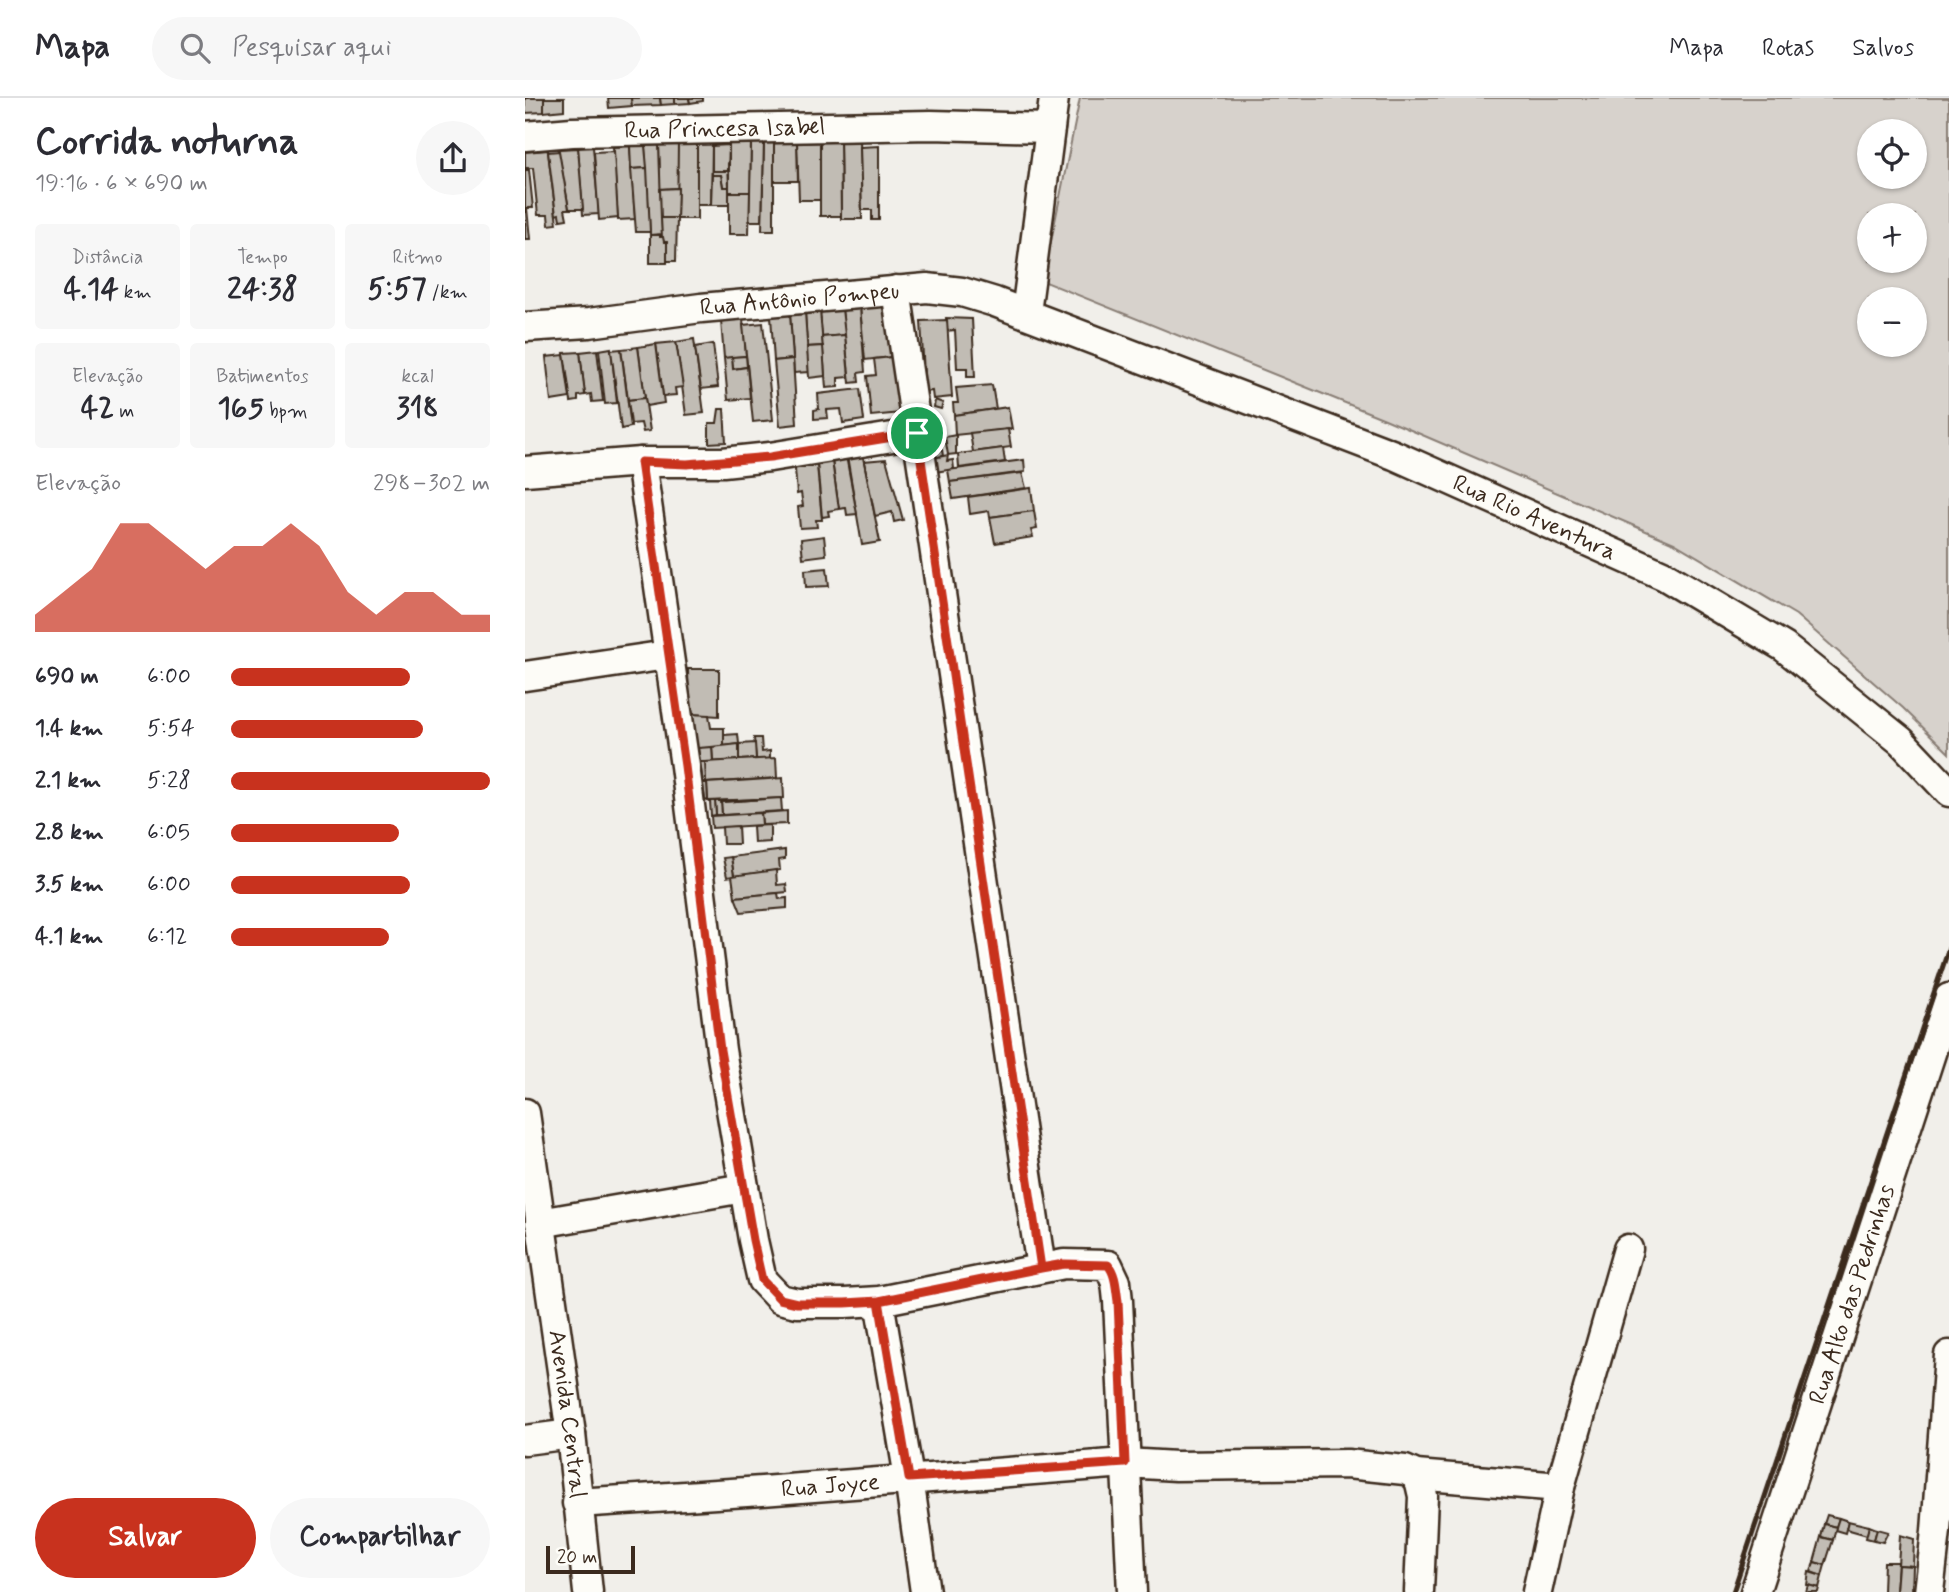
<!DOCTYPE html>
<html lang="pt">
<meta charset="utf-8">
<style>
:root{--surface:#fff;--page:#f7f7f7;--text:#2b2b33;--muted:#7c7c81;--line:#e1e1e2;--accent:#c8321e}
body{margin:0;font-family:Mynerve,sans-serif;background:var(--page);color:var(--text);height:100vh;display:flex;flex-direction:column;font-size:26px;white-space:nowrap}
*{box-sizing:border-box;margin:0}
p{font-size:23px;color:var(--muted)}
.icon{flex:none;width:38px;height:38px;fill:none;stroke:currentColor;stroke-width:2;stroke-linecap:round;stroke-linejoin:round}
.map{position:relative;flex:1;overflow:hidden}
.drawer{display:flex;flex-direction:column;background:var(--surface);width:525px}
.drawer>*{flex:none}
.tools{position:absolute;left:1332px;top:21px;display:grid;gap:14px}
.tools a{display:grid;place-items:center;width:70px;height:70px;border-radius:50%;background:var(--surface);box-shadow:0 2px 5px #0004;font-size:35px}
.scale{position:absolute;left:21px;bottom:18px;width:89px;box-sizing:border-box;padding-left:7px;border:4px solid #3b2a1e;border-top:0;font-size:19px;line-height:24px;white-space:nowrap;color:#3b2a1e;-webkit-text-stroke:5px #fdfcf7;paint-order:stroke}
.pin{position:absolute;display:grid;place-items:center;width:60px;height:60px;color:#fff;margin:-30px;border:4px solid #fff;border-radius:50%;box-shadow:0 2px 7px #0007}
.round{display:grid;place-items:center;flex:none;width:74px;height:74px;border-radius:37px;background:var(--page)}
.head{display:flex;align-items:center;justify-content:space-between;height:119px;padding:0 35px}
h1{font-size:38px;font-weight:700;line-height:52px}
.metrics{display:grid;grid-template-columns:repeat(3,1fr);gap:10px;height:119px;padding:7px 35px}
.metrics div{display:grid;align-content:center;border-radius:7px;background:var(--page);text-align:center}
.metrics b{font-size:30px;font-weight:700}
.metrics small{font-size:19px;font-weight:400}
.metrics p{font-size:19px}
.chart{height:196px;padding:14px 35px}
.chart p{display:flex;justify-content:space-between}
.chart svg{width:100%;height:126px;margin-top:7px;fill:var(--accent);opacity:.7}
.primary-button{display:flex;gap:14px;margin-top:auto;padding:14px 35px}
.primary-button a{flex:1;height:80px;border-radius:42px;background:var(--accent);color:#fff;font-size:28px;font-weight:700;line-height:80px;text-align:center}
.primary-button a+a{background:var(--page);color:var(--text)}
ul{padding:0 35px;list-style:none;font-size:23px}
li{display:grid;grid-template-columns:112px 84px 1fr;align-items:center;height:52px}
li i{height:18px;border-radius:9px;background:var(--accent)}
header{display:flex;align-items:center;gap:42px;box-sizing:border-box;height:98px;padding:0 35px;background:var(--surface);border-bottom:2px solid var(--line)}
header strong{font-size:33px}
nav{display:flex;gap:38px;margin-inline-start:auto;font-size:24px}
.search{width:490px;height:63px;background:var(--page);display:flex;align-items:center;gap:18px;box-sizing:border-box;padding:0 24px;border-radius:38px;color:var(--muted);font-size:26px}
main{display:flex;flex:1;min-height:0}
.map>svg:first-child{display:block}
</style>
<header>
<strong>Mapa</strong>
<div class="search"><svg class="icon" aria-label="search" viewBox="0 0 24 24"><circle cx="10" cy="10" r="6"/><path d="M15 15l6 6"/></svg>Pesquisar aqui</div>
<nav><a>Mapa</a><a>Rotas</a><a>Salvos</a></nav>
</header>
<main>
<section class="drawer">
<div class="head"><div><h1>Corrida noturna</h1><p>19:16 · 6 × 690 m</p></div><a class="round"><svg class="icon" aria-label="share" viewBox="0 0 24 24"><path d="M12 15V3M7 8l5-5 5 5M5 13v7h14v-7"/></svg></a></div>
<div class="metrics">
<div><p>Distância</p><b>4.14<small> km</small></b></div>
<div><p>Tempo</p><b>24:38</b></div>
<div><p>Ritmo</p><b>5:57<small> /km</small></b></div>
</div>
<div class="metrics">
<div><p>Elevação</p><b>42<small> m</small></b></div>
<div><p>Batimentos</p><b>165<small> bpm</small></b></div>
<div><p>kcal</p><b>318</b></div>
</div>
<div class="chart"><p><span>Elevação</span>298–302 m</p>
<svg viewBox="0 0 160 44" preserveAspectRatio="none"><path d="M0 44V38L10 30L20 22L30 6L40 6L50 14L60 22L70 14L80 14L90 6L100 14L110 30L120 38L130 30L140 30L150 38L160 38V44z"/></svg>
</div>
<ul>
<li><b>690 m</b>6:00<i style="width:69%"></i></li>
<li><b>1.4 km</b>5:54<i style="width:74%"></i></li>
<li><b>2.1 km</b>5:28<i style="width:100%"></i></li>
<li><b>2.8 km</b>6:05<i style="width:65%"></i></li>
<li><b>3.5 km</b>6:00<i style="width:69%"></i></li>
<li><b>4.1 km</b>6:12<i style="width:61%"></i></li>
</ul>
<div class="primary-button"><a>Salvar</a><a>Compartilhar</a></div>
</section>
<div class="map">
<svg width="1424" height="1494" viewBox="0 0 1424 1494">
<rect width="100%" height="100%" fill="#f1efea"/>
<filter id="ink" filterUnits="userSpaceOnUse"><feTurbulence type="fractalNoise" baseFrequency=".0143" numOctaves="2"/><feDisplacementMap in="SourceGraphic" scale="14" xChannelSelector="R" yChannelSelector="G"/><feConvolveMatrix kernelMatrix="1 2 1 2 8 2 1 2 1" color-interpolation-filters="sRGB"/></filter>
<g filter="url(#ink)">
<path fill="#d7d2cc" stroke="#897e75" stroke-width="2" fill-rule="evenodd" d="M555,0H1424V655L1378,610L1271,517L1149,445L860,321L518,183ZM1344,33H1390V79H1344ZM1344,117H1390V163H1344ZM1344,201H1390V247H1344Z"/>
<g fill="#c1bcb4" stroke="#3b2a1e" stroke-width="2">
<polygon points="0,0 19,0 19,14 0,15"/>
<polygon points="19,0 39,0 39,12 19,14"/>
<polygon points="106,0 107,8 84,10 83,0"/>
<polygon points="106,0 135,0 136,7 107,8"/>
<polygon points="135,0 150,0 150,6 136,7"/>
<polygon points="150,0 164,0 165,5 150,6"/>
<polygon points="164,0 178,0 178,3 165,5"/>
<polygon points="335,40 337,121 316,121 315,41"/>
<polygon points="315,41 316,118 295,118 295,42"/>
<polygon points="249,42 249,132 237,132 239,43"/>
<polygon points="226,43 239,43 237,123 224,123"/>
<polygon points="226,43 225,94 204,94 204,45"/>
<polygon points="295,44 295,102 274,102 272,45"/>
<polygon points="187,45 186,107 172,107 172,46"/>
<polygon points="249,45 272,45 273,83 249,83"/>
<polygon points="153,46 153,90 135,91 134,47"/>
<polygon points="153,46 172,46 172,121 152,121"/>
<polygon points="134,47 137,136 125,137 120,48"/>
<polygon points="204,47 203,73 187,73 187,48"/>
<polygon points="105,48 110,121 93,122 88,49"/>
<polygon points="105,48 120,48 122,70 106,71"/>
<polygon points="354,48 354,122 347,122 347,112 337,112 335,49"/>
<polygon points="68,49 74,116 58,117 53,50"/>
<polygon points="53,50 58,111 44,111 33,51"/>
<polygon points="23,52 23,54 32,126 24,127 23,117 13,117 8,70 0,70 0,54"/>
<polygon points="34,53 44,111 40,111 42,121 35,122 34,116 31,117 23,54"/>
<polygon points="89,53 93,120 74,122 69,54"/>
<polygon points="203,65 204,89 198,89 196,77 187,77 187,73 203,73"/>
<polygon points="122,70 125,134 111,134 106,71"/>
<polygon points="0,72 4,72 8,110 0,110"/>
<polygon points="187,77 196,77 198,89 204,89 204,107 186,107"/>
<polygon points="153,90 152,120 136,120 135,91"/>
<polygon points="204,94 225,94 224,136 204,136"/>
<polygon points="0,110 2,110 5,141 0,141"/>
<polygon points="136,120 152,120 151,163 142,163 142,144 139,144 137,139"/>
<polygon points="125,137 135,137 135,139 138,139 139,144 142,144 142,165 125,165"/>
<polygon points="360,206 367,259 340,262 335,209"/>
<polygon points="335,209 340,274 333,275 334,284 325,285 317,211"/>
<polygon points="317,211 320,237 297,239 295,213"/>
<polygon points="295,213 298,248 282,249 280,214"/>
<polygon points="280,214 284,274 269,275 265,216"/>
<polygon points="265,216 268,261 249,263 246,218"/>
<polygon points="421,220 447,221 450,279 442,279 442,270 432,270 430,232 422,233"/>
<polygon points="218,221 221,258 199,260 196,223"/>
<polygon points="422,222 427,299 408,301 407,293 400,294 396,223"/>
<polygon points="238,225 248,322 228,324 218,227"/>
<polygon points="320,237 324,279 313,280 313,289 301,290 297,239"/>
<polygon points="169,241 179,315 161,317 151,244"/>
<polygon points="151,244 158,289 150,290 151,297 138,298 131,246"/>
<polygon points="131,246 139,305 121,308 113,249"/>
<polygon points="188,246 193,289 176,291 170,249"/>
<polygon points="298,248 300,278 284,280 282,249"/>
<polygon points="113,249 120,300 103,302 96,251"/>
<polygon points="86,250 92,305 80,306 74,252"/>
<polygon points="96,251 106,329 96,331 86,252"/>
<polygon points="72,252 78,303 67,304 66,296 60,297 55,254"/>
<polygon points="55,254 60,297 53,298 53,303 46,304 39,255"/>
<polygon points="39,257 45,300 26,303 21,259"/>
<polygon points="221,258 222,269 208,271 207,259"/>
<polygon points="207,259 208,271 222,269 225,300 203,302 199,260"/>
<polygon points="367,259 376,315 346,318 342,278 351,277 349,261"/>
<polygon points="268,261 272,326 255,328 249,263"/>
<polygon points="467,287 471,311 429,317 428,305 433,305 431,290"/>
<polygon points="335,291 339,322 318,325 316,311 302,312 303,320 289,321 289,312 294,311 293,296"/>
<polygon points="120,300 125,333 118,334 116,325 106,326 103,302"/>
<polygon points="410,302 418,305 416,311 409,309"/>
<polygon points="483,309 487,331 430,337 429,317"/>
<polygon points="194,311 199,311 201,344 184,345 184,325 192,325"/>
<polygon points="483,331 486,349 448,354 445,335"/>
<polygon points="431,337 431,356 423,357 420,339"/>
<polygon points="478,350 480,364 434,370 433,356"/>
<polygon points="417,352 418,358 408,360 407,353"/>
<polygon points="337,354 355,444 337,447 322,358"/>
<polygon points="291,356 297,422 291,422 292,429 275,430 273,409 278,408 276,395 272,396 269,359"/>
<polygon points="423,357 422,363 428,362 429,371 410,374 408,360"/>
<polygon points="321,358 332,416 322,417 321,410 314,411 307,363 307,360"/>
<polygon points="361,361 378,422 369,424 367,414 350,418 339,363"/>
<polygon points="499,362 500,374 425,384 423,372"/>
<polygon points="307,363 314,411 303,413 304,418 297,419 292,364"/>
<polygon points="497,375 501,390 428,401 425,384"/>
<polygon points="506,390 509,413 465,419 464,413 445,416 443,399"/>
<polygon points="509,413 512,431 506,432 508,439 470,445 465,419"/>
<polygon points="299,438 301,457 278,460 276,441"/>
<polygon points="302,470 304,488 281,489 280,472"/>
<polygon points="163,571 194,571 194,618 164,616"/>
<polygon points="164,616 184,617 186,630 199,630 199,648 169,651"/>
<polygon points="213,636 214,646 199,648 199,637"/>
<polygon points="229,640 236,640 237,654 245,653 245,661 231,661"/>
<polygon points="230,645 231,661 214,662 214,646"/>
<polygon points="214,646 214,662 188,664 187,649"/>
<polygon points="187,649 188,664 175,664 173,650"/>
<polygon points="251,660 252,680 181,685 180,664"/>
<polygon points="175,664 180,664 181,685 178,685"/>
<polygon points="258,680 259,700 183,703 182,685"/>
<polygon points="178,685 182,685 183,703 180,702"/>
<polygon points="256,700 257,713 197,717 196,704"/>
<polygon points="239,701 196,704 197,717 191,717 190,703"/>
<polygon points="185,703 190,703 191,717 186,718"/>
<polygon points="262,713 262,726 237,727 236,715"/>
<polygon points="236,715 237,727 187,730 186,718"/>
<polygon points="245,727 245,744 229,745 228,728"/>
<polygon points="213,728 214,746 198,746 197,729"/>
<polygon points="260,752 260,761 254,762 255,772 209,778 206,759"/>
<polygon points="206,759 209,778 202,779 198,760"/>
<polygon points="251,772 252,787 261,786 262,794 210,799 207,778"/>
<polygon points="253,795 254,801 262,800 262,810 216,814 210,799"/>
<polygon points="1302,1417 1314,1420 1311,1429 1299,1426"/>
<polygon points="1314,1420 1323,1423 1320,1435 1310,1432"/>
<polygon points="1323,1423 1344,1428 1342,1437 1321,1431"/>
<polygon points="1299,1426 1311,1429 1308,1442 1296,1439"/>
<polygon points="1344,1428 1352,1431 1349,1442 1341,1440"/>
<polygon points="1352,1431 1363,1434 1358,1444 1349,1442"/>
<polygon points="1375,1437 1389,1441 1388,1468 1373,1467"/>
<polygon points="1296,1439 1308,1442 1300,1467 1289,1464"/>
<polygon points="1289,1464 1300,1467 1297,1478 1286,1474"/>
<polygon points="1359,1464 1373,1464 1371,1494 1358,1494"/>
<polygon points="1373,1467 1388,1468 1387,1494 1371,1494"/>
<polygon points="1284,1474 1297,1478 1294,1490 1282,1487"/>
<polygon points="1283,1487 1294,1490 1293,1494 1281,1494"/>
</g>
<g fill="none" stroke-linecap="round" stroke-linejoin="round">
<defs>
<g id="street">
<path id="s1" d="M0,38L47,34L406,27L525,30"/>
<polyline points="371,192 516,1170"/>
<polyline points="501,215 529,0"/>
<path id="s2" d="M0,229L64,225L176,210L402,190L437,194L470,204L869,357L1140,478L1259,549L1376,643L1424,694"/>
<polyline points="116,364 160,668 196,952 228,1142 237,1182 255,1201 272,1205 320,1205 354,1203 539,1166 583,1167 591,1184 593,1203 607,1494"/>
<polyline points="0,373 116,364 198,364 245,359 392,335"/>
<polyline points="0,578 142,557"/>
<path id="s3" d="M0,1015L46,1336L63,1494"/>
<polyline points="15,1125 219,1090"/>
<polyline points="354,1203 384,1380 400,1494"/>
<polyline points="0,1342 46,1336"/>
<polyline points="891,1377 895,1385 898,1398 894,1494"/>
<path id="s4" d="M52,1405L237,1393L600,1365L651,1368L822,1366L880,1372L891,1377L1035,1389"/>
<polyline points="1012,1494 1035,1389 1103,1151"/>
<path id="s5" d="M1230,1494L1424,900"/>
<polyline points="1404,1494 1411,1433 1424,1257"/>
</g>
</defs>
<use href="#street" stroke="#3b2a1e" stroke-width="33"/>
<use href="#street" stroke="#fdfcf7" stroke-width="28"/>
<polyline stroke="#3b2a1e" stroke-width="5" points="1208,1494 1424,850"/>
</g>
</g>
<g fill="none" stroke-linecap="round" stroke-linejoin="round" filter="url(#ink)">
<defs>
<path id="route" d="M392,335L516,1170L354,1203L384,1380L600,1365L593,1203C591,1191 591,1176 583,1167L539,1166L516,1170L354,1203L320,1205H272L255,1201L237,1182L228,1142L195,952L160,668L116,364L162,366L245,359L392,335"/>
</defs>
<use href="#route" stroke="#fff" stroke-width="14"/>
<use href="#route" stroke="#c8321e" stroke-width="9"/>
</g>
<g text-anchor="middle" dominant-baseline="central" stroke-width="6" stroke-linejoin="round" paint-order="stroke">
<g font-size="24" fill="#3b2a1e" stroke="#fdfcf7">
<text stroke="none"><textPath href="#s1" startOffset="200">Rua Princesa Isabel</textPath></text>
<text stroke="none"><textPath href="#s2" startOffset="276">Rua Antônio Pompeu</textPath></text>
<text stroke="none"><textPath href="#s2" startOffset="1055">Rua Rio Aventura</textPath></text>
<text stroke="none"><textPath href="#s5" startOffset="313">Rua Alto das Pedrinhas</textPath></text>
<text stroke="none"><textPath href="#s3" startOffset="304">Avenida Central</textPath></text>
<text stroke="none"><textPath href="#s4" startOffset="254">Rua Joyce</textPath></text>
</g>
</g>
</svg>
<div class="tools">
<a><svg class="icon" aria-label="locate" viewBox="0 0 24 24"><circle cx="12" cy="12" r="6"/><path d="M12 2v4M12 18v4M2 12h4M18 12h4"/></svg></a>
<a>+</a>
<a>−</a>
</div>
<div class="scale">20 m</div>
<div class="pin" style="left:392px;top:335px;background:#1e9e55"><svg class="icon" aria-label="arrive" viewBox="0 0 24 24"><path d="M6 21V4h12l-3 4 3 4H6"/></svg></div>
</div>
</main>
